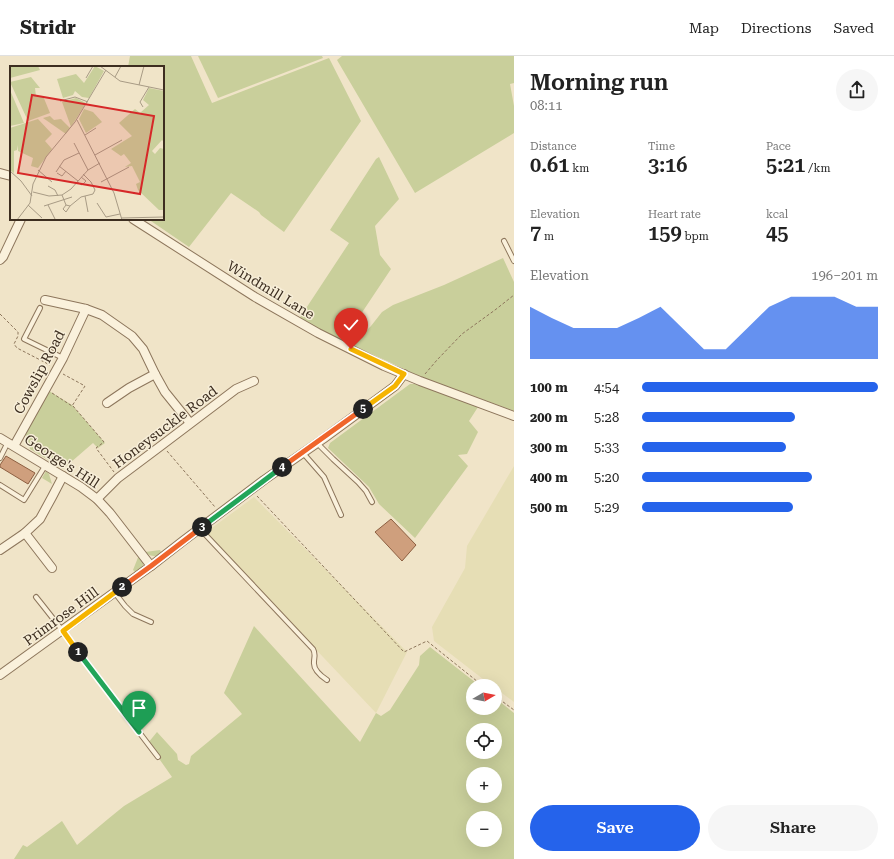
<!DOCTYPE html>
<meta charset="utf-8">
<style>
:root{--surface:#fff;--page:#f6f6f6;--text:#222;--muted:#767676;--line:#e0e0e0;--accent:#2563eb}
body{margin:0;font-family:"Roboto Serif",serif;background:var(--page);color:var(--text);height:100vh;display:flex;flex-direction:column;font-size:15px;white-space:nowrap}
*{box-sizing:border-box;margin:0}
p{font-size:13px;color:var(--muted)}
.icon{flex:none;width:22px;height:22px;fill:none;stroke:currentColor;stroke-width:2;stroke-linecap:round;stroke-linejoin:round}
.map{position:relative;flex:1;overflow:hidden}
.side{display:flex;flex-direction:column;background:var(--surface);width:380px}
.side>*{flex:none}
.needle{width:26px;rotate:80deg}
.tools{position:absolute;left:466px;top:623px;display:grid;gap:8px}
.tools a{display:grid;place-items:center;width:36px;height:36px;border-radius:50%;background:var(--surface);box-shadow:0 4px 16px #0002;font-size:20px}
.pin{position:absolute;display:grid;place-items:center;width:34px;height:34px;color:#fff;margin:-41px -17px;border-radius:50% 50% 50% 0;rotate:-45deg;box-shadow:0 0 4px #0007}
.pin .icon{rotate:45deg}
.km{position:absolute;width:20px;height:20px;margin:-10px;border-radius:50%;background:#222;color:#fff;font-size:11px;line-height:20px;text-align:center}
.round{display:grid;place-items:center;flex:none;width:42px;height:42px;border-radius:21px;background:var(--page)}
.headline{display:flex;align-items:center;justify-content:space-between;height:68px;padding:0 16px}
h1{font-size:22px;font-weight:600;line-height:30px}
.metrics{display:grid;grid-template-columns:repeat(3,1fr);gap:6px;height:68px;padding:4px 16px}
.metrics div{display:grid;align-content:center}
.metrics b{font-size:20px;font-weight:600}
.metrics small{font-size:11px;font-weight:400}
.metrics p{font-size:11px}
.chart{height:112px;padding:8px 16px}
.chart p{display:flex;justify-content:space-between}
.chart svg{width:100%;height:72px;margin-top:4px;fill:var(--accent);opacity:.7}
.button{display:flex;gap:8px;margin-top:auto;padding:8px 16px}
.button a{flex:1;height:46px;border-radius:24px;background:var(--accent);color:#fff;font-size:16px;font-weight:600;line-height:46px;text-align:center}
.button a+a{background:var(--page);color:var(--text)}
ul{padding:0 16px;list-style:none;font-size:13px}
li{display:grid;grid-template-columns:64px 48px 1fr;align-items:center;height:30px}
li i{height:10px;border-radius:5px;background:var(--accent)}
header{display:flex;align-items:center;gap:24px;box-sizing:border-box;height:56px;padding:0 20px;background:var(--surface);border-bottom:1px solid var(--line)}
header strong{font-size:19px}
nav{display:flex;gap:22px;margin-inline-start:auto;font-size:14px}
main{display:flex;flex:1;min-height:0}
.map>svg:first-child{display:block}
</style>
<header>
<strong>Stridr</strong>
<nav><a>Map</a><a>Directions</a><a>Saved</a></nav>
</header>
<main>
<div class="map">
<svg width="514" height="803" viewBox="0 0 514 803">
<rect width="100%" height="100%" fill="#f0e4c8"/>
<g fill="#e6deb5">
<polygon points="514,410 514,646 495,632 495,630 492,630 434,585 432,571 465,512 467,490"/>
<polygon points="254,441 407,596 376,657 271,546 205,477"/>
</g>
<g fill="#c9cf9b" fill-rule="evenodd">
<polygon points="130,0 191,0 212,47 329,2 361,65 284,176 261,159 259,156 231,137 189,191 148,163 163,163 163,11 128,11"/>
<polygon points="198,0 322,0 323,2 218,42"/>
<polygon points="342,0 514,0 514,27 510,28 514,50 514,77 415,137 337,4"/>
<polygon points="379,101 399,143 375,170 380,199 391,213 343,285 299,263 349,187 330,174 376,103"/>
<polygon points="503,202 514,226 514,355 419,320 348,287 363,278 371,270 382,256 393,249 444,229"/>
<polygon points="410,328 415,328 478,351 469,365 478,376 467,398 458,399 468,410 415,482 379,448 369,431 328,392 330,387"/>
<polygon points="49,335 72,349 105,387 98,392 93,387 63,413 30,393 25,378"/>
<polygon points="46,415 49,418 52,428 42,422"/>
<path d="M160,494L162,498C156,501 150,501 145,496Z"/>
<path d="M139,499C145,508 145,510 136,517L133,514Z"/>
<path d="M254,570L360,686L376,657L381,660L390,654L419,609L420,600L430,591L480,630H473V652H495V642L514,657V803H14L23,789L27,791L62,765L77,789L108,763L124,750L172,721L148,687L157,676L177,698L178,704L186,709L189,708L191,700L242,658L224,637ZM473,674H495V696H473ZM473,718H495V740H473ZM473,762H495V784H473Z"/>
</g>
<g fill="#cf9f7d" stroke="#8d5f41">
<polygon points="6,400 35,417 28,428 0,411 0,409"/>
<polygon points="391,463 416,489 402,505 375,476"/>
</g>
<g fill="none" stroke-linecap="round" stroke-linejoin="round">
<defs>
<g id="service">
<polyline points="504,185 514,205"/>
<polyline points="40,252 24,283 63,302"/>
<polyline points="317,387 333,403 358,426 366,435 372,446"/>
<polyline points="303,397 324,421 341,459"/>
<polyline points="0,402 8,386"/>
<polyline points="0,429 24,444 45,410"/>
<path d="M200,473L313,593C316,598 314,601 314,606C313,614 321,620 327,624"/>
<polyline points="115,537 125,550 133,558 151,566"/>
<path d="M36,541C78,593 117,648 158,701"/>
</g>
<g id="minor">
<polyline points="0,117 11,120"/>
<polyline points="133,163 255,241 318,277 384,310 420,325 514,360"/>
<polyline points="0,204 3,201 21,163"/>
<polyline points="45,244 86,253 102,259 132,280 143,293 155,318 165,336 190,367"/>
<polyline points="107,347 129,332 155,318"/>
<polyline points="0,382 81,431 97,443 110,457 151,510"/>
<polyline points="14,390 63,302 86,253"/>
<polyline points="97,443 118,422 162,389 236,333 254,325"/>
<polyline points="25,477 52,512"/>
<polyline points="0,494 25,477 40,463 52,441 63,420"/>
<polyline points="0,619 151,510 183,485 264,424 323,383 395,330 404,318"/>
</g>
</defs>
<use href="#service" stroke="#8d765c" stroke-width="6"/>
<use href="#minor" stroke="#8d765c" stroke-width="10"/>
<g stroke="#8d765c" stroke-width="1" stroke-dasharray="3 2" stroke-linecap="butt">
<polyline points="0,258 18,276 18,280 14,288 17,292 50,309"/>
<polyline points="425,318 437,304 462,278 495,254 514,239"/>
<polyline points="52,337 72,350 85,330 63,318"/>
<polyline points="73,350 104,386 96,392 114,416"/>
<polyline points="167,395 215,451"/>
<polyline points="257,440 404,596 427,585 483,630"/>
<polyline points="495,640 514,654"/>
</g>
<use href="#service" stroke="#faf1dc" stroke-width="4"/>
<use href="#minor" stroke="#faf1dc" stroke-width="8"/>
</g>
<g fill="none" stroke-linecap="round" stroke-linejoin="round">
<defs>
<polyline id="split-1" points="78,596 139,676"/>
<polyline id="split-2" points="78,596 63,575 122,531"/>
<polyline id="split-3" points="122,531 151,510 202,471"/>
<polyline id="split-4" points="202,471 282,411"/>
<polyline id="split-5" points="282,411 363,353"/>
<polyline id="split-6" points="351,293 404,318 395,330 363,353"/>
</defs>
<use href="#split-1" stroke="#fff" stroke-width="8"/>
<use href="#split-2" stroke="#fff" stroke-width="8"/>
<use href="#split-3" stroke="#fff" stroke-width="8"/>
<use href="#split-4" stroke="#fff" stroke-width="8"/>
<use href="#split-5" stroke="#fff" stroke-width="8"/>
<use href="#split-6" stroke="#fff" stroke-width="8"/>
<use href="#split-1" stroke="#22a559" stroke-width="5"/>
<use href="#split-2" stroke="#f5b400" stroke-width="5"/>
<use href="#split-3" stroke="#f0652b" stroke-width="5"/>
<use href="#split-4" stroke="#22a559" stroke-width="5"/>
<use href="#split-5" stroke="#f0652b" stroke-width="5"/>
<use href="#split-6" stroke="#f5b400" stroke-width="5"/>
</g>
<g text-anchor="middle" dominant-baseline="central" stroke-width="3" stroke-linejoin="round" paint-order="stroke">
<g font-size="14" fill="#3d2e20" stroke="#f7eed8">
<text transform="translate(271 234) rotate(31)">Windmill Lane</text>
<text transform="translate(39 316) rotate(-62)">Cowslip Road</text>
<text transform="translate(165 371) rotate(-37)">Honeysuckle Road</text>
<text transform="translate(62 405) rotate(33)">George's Hill</text>
<text transform="translate(61 560) rotate(-36)">Primrose Hill</text>
</g>
</g>
<g transform="translate(10 10)">
<rect width="154" height="154" fill="#f0e4c8"/>
<path d="M0,0H28L30,4L0,12ZM85,0L94,5L79,32L72,31L65,25L63,29L53,32L47,13L66,8L74,17ZM21,11L30,22H25L26,30H33L40,47L18,55L0,16ZM139,22L154,25V76L152,74L142,85L145,88L150,82L154,83V144H149L128,124L126,118L130,116L122,100L115,101L121,97L114,88L111,90L101,83L122,70L109,57L125,43L130,47L139,39L133,34ZM0,24L14,57L0,60ZM66,32L76,37L61,61L52,36ZM74,43L83,46L92,56L76,67L69,53ZM40,50L44,54L51,53L60,62L56,68L33,52ZM28,53L42,68L35,75L42,83L28,102L21,100L23,92L8,85V79L7,84L4,85V107L0,104V62Z" fill="#c9cf9b"/>
<path fill="none" stroke="#a89b85" stroke-width="1" d="M90,0L110,15L154,24M105,11L111,0M76,12L83,0M129,19L134,0M50,35L65,31L78,36M133,41L130,36L139,21M67,54L104,127L112,154M75,69L86,62M64,77L78,104M85,89L112,74M49,100L68,115M28,104L42,116M0,105L11,115L22,130M46,106L54,94L69,87M47,107L52,110L56,105M67,116L72,119L76,115L71,111M91,116L119,101M38,120L45,124L48,130M23,126L39,130L52,129L61,123L78,104L90,97M52,129L56,139L60,140L71,131L83,128L85,124L81,116L73,108M75,130L78,146M87,137L96,151L110,148M18,139L32,152M38,139L45,153M56,139L53,143L56,146L60,140M34,140L62,131M111,152L154,151M7,154L20,137L23,118L36,91L65,56L96,4"/>
<path fill="#d62828" fill-opacity="0.15" stroke="#d62828" stroke-width="2" d="M22,29L144,50L130,128L8,107Z"/>
<rect width="154" height="154" fill="none" stroke="#3d2e20" stroke-width="2"/>
</g>
</svg>
<div class="tools">
<a><svg class="needle" viewBox="-14 -14 28 28"><path d="M0-13l5 13h-10z" fill="#e53935"/><path d="M0 13l5-13h-10z" fill="#767676"/></svg></a>
<a><svg class="icon" aria-label="locate" viewBox="0 0 24 24"><circle cx="12" cy="12" r="6"/><path d="M12 2v4M12 18v4M2 12h4M18 12h4"/></svg></a>
<a>+</a>
<a>−</a>
</div>
<div class="pin" style="left:139px;top:676px;background:#1e9e55"><svg class="icon" aria-label="arrive" viewBox="0 0 24 24"><path d="M6 21V4h12l-3 4 3 4H6"/></svg></div>
<div class="pin" style="left:351px;top:293px;background:#d93025"><svg class="icon" aria-label="check" viewBox="0 0 24 24"><path d="M5 12l5 5 9-10"/></svg></div>
<b class="km" style="left:78px;top:596px">1</b>
<b class="km" style="left:122px;top:531px">2</b>
<b class="km" style="left:202px;top:471px">3</b>
<b class="km" style="left:282px;top:411px">4</b>
<b class="km" style="left:363px;top:353px">5</b>
</div>
<section class="side">
<div class="headline"><div><h1>Morning run</h1><p>08:11</p></div><a class="round"><svg class="icon" aria-label="share" viewBox="0 0 24 24"><path d="M12 15V3M7 8l5-5 5 5M5 13v7h14v-7"/></svg></a></div>
<div class="metrics">
<div><p>Distance</p><b>0.61<small> km</small></b></div>
<div><p>Time</p><b>3:16</b></div>
<div><p>Pace</p><b>5:21<small> /km</small></b></div>
</div>
<div class="metrics">
<div><p>Elevation</p><b>7<small> m</small></b></div>
<div><p>Heart rate</p><b>159<small> bpm</small></b></div>
<div><p>kcal</p><b>45</b></div>
</div>
<div class="chart"><p><span>Elevation</span>196–201 m</p>
<svg viewBox="0 0 160 44" preserveAspectRatio="none"><path d="M0 44V12L10 19L20 25L30 25L40 25L50 19L60 12L70 25L80 38L90 38L100 25L110 12L120 6L130 6L140 6L150 12L160 12V44z"/></svg>
</div>
<ul>
<li><b>100 m</b>4:54<i style="width:100%"></i></li>
<li><b>200 m</b>5:28<i style="width:65%"></i></li>
<li><b>300 m</b>5:33<i style="width:61%"></i></li>
<li><b>400 m</b>5:20<i style="width:72%"></i></li>
<li><b>500 m</b>5:29<i style="width:64%"></i></li>
</ul>
<div class="button"><a>Save</a><a>Share</a></div>
</section>
</main>
